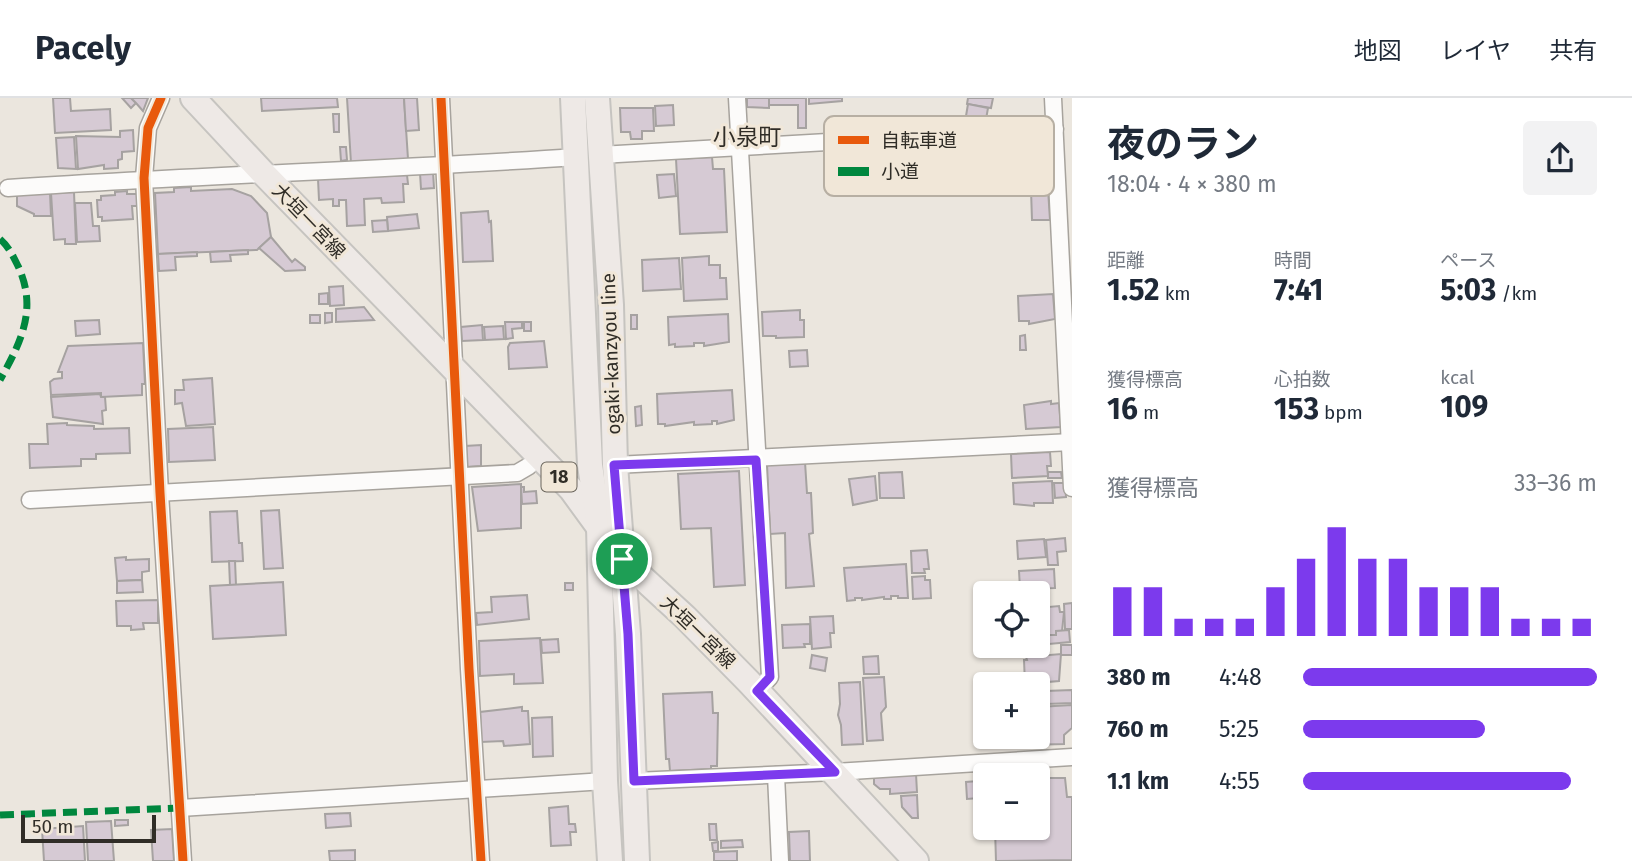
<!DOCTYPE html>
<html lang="ja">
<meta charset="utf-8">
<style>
:root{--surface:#fff;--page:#f2f2f3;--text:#1f2937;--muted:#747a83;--line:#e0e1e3;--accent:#7c3aed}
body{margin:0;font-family:"Fira Sans","Noto Sans JP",sans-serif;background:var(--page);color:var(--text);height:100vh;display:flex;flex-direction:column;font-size:26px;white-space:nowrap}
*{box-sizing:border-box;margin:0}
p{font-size:23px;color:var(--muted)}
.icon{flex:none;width:38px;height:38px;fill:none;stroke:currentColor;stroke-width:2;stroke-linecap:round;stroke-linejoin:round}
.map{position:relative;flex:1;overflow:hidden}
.panel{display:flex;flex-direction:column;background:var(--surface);width:560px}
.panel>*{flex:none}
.buttons{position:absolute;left:973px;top:483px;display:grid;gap:14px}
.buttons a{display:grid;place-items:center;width:77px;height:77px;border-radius:7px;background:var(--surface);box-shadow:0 2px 5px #0004;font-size:35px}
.scale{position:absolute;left:21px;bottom:18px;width:135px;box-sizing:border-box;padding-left:7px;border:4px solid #302d27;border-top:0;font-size:19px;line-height:24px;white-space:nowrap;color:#302d27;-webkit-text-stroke:5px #f1e7d8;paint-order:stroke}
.pin{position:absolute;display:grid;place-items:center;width:60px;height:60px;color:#fff;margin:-30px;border:4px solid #fff;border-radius:50%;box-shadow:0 2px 7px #0007}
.round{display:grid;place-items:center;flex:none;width:74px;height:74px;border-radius:7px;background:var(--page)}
.overview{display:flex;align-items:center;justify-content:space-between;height:119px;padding:0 35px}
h1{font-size:38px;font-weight:700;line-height:52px}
.metrics{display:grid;grid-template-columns:repeat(3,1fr);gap:10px;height:119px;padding:7px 35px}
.metrics div{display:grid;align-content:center}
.metrics b{font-size:30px;font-weight:700}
.metrics small{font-size:19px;font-weight:400}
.metrics p{font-size:19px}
.chart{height:196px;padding:14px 35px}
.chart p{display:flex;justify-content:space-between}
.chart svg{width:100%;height:126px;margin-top:7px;stroke:var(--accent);stroke-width:6}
ul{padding:0 35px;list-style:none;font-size:23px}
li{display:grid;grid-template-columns:112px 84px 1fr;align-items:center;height:52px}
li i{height:18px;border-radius:9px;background:var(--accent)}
header{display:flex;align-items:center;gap:42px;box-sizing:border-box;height:98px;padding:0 35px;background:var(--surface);border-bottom:2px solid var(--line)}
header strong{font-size:33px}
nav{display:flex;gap:38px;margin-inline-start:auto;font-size:24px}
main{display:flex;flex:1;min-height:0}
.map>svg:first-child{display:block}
</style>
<header>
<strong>Pacely</strong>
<nav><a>地図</a><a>レイヤ</a><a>共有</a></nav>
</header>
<main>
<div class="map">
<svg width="1072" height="763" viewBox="0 0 1072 763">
<rect width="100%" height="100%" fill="#ebe6de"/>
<g fill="#d6cad4" stroke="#a6a2a1" stroke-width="2">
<polygon points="53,0 70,0 71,13 110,11 111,32 55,35"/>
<polygon points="122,0 131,0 136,5 131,10"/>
<polygon points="131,0 148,0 143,13 136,5"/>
<polygon points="261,0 337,0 338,9 262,13"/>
<polygon points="347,0 404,0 408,61 351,65"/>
<polygon points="404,0 417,0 419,32 406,33"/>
<polygon points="747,0 769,0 769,10 747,9"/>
<polygon points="769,0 806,0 806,30 798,30 798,7 769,7"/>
<polygon points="809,0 842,0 842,3 809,6"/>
<polygon points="968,0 993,0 991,10 967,6"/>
<polygon points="968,6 988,10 985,27 965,24"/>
<polygon points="673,7 674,27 656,28 655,8"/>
<polygon points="620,10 653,10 654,33 642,33 642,41 631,41 630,34 621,34"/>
<polygon points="333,16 339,16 339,34 334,34"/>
<polygon points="133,32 134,53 122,54 122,61 118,62 118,70 104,71 104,67 78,71 76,38 120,39 120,33"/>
<polygon points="74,39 76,71 58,70 56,40"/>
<polygon points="340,49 346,49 347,62 341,63"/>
<polygon points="712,59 713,71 724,71 727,134 680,136 676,61"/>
<polygon points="433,74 434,90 421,91 420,75"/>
<polygon points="674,76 676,98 659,100 657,77"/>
<polygon points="407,77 408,86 403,86 404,104 382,105 381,100 364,101 365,127 347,128 346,102 339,102 339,108 333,108 333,101 319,102 318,81"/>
<polygon points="191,89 191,93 232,91 251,98 267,115 271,139 257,152 158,156 155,95 174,94 174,90"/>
<polygon points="1048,91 1050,122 1032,122 1031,92"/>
<polygon points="127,93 127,96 137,96 137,108 132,108 133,121 102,123 102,119 98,119 97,102 101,102 101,98 115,97 115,94"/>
<polygon points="74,94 76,146 65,146 65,141 54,142 51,95"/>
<polygon points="50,95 51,118 34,118 34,116 17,108 17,96"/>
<polygon points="75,105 91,105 93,128 99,128 100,143 77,144"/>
<polygon points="488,113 489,124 491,123 493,163 463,164 461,115"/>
<polygon points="417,116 419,130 388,133 387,119"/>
<polygon points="387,122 388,133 373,134 372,123"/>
<polygon points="271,139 292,164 295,161 305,169 305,172 285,173 259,150"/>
<polygon points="248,152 248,156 230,157 231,163 211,164 210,154"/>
<polygon points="197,154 197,158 175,159 176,172 159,173 158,156"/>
<polygon points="709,158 709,167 720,167 720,180 726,180 727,201 684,203 682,160"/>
<polygon points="679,160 681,191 643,193 642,162"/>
<polygon points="343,188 344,207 330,208 329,189"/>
<polygon points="328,195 328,206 319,206 319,196"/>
<polygon points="1053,196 1055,221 1029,226 1029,223 1019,223 1018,198"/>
<polygon points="364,209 374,222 336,224 336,211"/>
<polygon points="800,212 800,222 804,222 804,239 776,240 776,238 763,238 762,214"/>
<polygon points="325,215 332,215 332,224 325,225"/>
<polygon points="728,216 729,244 704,248 704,245 694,245 694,248 675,249 675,246 669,247 668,219"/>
<rect x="310" y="217" width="10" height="8"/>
<rect x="631" y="217" width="6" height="14"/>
<polygon points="99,222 100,236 76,238 75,223"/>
<polygon points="505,224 522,224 522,230 512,231 513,240 506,241"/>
<rect x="524" y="224" width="7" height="9"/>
<polygon points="482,227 483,242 462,243 461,229"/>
<polygon points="503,228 504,241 485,242 484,229"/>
<polygon points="1025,237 1026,252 1020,252 1020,238"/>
<polygon points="544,243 547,269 509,271 508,249 510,245"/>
<polygon points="143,245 145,286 142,286 142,297 101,299 101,295 51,297 50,284 54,281 62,280 62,274 58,274 68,248"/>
<polygon points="807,252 808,268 790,269 789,253"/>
<polygon points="212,280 215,326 186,328 182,305 175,306 175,292 184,292 183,282"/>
<polygon points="732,292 734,322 717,326 717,323 712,323 712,326 694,327 694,324 665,328 665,326 658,326 657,296"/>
<polygon points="100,296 101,299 105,299 106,312 102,313 103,326 53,319 51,299"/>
<polygon points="1051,303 1051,306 1059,305 1061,329 1026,331 1024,307"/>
<polygon points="641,308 642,327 636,328 635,309"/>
<polygon points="67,325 67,327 94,328 94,331 129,330 130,355 96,356 96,361 81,361 81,368 30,370 29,346 48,346 47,326"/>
<polygon points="213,329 215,362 169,364 168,331"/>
<polygon points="481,347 481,368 466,369 465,348"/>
<polygon points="1050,354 1051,368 1047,368 1048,378 1012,380 1011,356"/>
<polygon points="805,364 807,395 811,395 813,435 809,436 814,488 786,490 785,435 770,436 767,366"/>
<polygon points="739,373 745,487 714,489 711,430 681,431 678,376"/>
<polygon points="902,374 904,400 880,400 879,375"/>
<polygon points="1048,374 1061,374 1062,380 1048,380"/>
<polygon points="875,378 877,402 853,407 849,381"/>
<polygon points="1052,383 1053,405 1034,405 1034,408 1014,406 1013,385"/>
<polygon points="1054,385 1065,385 1066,399 1055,400"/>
<polygon points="521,386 521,430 478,433 472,389"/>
<polygon points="521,389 524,389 524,394 536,393 537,405 522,406"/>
<polygon points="279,412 283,470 264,471 261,413"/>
<polygon points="237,413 239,445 242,445 243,463 212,464 210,414"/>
<polygon points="1065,440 1066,453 1057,454 1058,467 1048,467 1046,442"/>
<polygon points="1044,441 1046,459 1018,461 1017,443"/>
<polygon points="927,452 929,471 924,471 925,475 912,475 911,453"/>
<polygon points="126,459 126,462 149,461 149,473 142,474 142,482 117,483 115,460"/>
<polygon points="229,463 235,463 236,487 230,487"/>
<polygon points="906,466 908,500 898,500 898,498 891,498 891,501 884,501 884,499 862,502 862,500 855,500 855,502 847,503 844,470"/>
<polygon points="1054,471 1055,490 1020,491 1019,473"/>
<polygon points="925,478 925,482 930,482 931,500 913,501 912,479"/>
<polygon points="142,482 143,494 117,495 117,483"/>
<polygon points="283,484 286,537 213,541 210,488"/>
<rect x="565" y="485" width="8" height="7"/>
<polygon points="527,497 529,521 477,527 476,515 492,514 491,499"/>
<polygon points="158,502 158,525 143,525 144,531 131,532 131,528 117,528 116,503"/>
<polygon points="1049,505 1049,509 1059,508 1060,514 1064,514 1062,533 1056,533 1056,537 1038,537 1038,506"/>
<polygon points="1072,505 1072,531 1065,531 1064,506"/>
<polygon points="833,518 834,535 830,535 831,549 812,551 810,519"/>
<polygon points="810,526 810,546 804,546 805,549 783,550 782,527"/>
<polygon points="1069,532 1070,544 1049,546 1048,537 1056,537 1056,533"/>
<polygon points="540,540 543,585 514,586 514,576 480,578 479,543"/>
<polygon points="558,541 559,554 542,555 541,542"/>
<rect x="1061" y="547" width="11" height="10"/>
<polygon points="1061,556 1059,583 1048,584 1048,588 1041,588 1041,591 1038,591 1038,586 1025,586 1024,562 1027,562 1026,559"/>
<polygon points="812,557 827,560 825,573 810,570"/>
<polygon points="878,558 879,576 864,576 863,559"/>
<polygon points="884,579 886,609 881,615 883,642 867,643 863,580"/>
<polygon points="860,584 863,646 842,647 841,627 838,617 840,606 839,585"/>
<polygon points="1072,592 1072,605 1046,606 1046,593"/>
<polygon points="712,594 713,615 718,615 717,668 711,668 711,671 670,673 669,661 666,661 663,596"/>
<polygon points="1072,607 1072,630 1064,637 1064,646 1028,647 1028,639 1038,639 1038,609"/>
<polygon points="522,609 522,613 528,613 530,646 504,648 503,643 481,644 480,614"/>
<polygon points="552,619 553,658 533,659 532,620"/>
<polygon points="916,676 917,694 890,696 890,691 880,691 874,686 874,678"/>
<polygon points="1038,680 1065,680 1067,699 1072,699 1072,762 996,763 995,730 1038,730"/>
<polygon points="978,683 979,700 967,701 966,684"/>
<polygon points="985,690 985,708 983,708 982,691"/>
<polygon points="917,697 918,720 912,720 902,709 901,698"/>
<polygon points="568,708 569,726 575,726 576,734 570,734 571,747 551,748 549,710"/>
<polygon points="350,715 351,728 326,730 325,716"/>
<polygon points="115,722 128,722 128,727 115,728"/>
<polygon points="111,723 114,763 88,763 86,724"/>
<polygon points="709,726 716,726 717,742 710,742"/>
<polygon points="83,728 85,763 44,763 42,731"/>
<polygon points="172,731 174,763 153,763 151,732"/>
<polygon points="809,733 810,763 790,763 789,734"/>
<polygon points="742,742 743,749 721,750 721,743"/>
<polygon points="718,744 718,753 713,753 712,745"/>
<polygon points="355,752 355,763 330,763 329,753"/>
<polygon points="737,753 737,763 714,763 714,754"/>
</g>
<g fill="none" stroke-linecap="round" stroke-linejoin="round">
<defs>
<g id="minor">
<polyline points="161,0 148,30 144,80 160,395 183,763"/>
<polyline points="441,0 469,571 481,763"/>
<polyline points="737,0 770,579 757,593"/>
<polyline points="1053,0 1072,390"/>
<polyline points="600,57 1055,31"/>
<path d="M8,90C198,77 387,72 577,59"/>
<polyline points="615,367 1072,344"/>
<polyline points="30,402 517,375 529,368 538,358"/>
<polyline points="776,677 780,763"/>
<polyline points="634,683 835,674 1072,659"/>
<polyline points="180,710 605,683"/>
</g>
<g id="primary">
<polyline points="193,0 263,75 571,391 622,461 685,519 749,584 916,763"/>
<polyline points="573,0 590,367 599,428 605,683 610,763"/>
<polyline points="597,0 611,207 615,367 628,536 637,763"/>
</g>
</defs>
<use href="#minor" stroke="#a7a39d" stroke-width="19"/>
<use href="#primary" stroke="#c6c4c0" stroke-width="28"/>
<use href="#minor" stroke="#fcfbfa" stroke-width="16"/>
<use href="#primary" stroke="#eee9e6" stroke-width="24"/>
<g stroke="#00873e" stroke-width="7" stroke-dasharray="14 7" stroke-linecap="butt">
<path d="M0,141C9,149 13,158 18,168C38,211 21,244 0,282"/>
<polyline points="0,717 180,710"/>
</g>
<defs>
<g id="cycleway">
<polyline points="161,0 148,30 144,80 160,395 183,763"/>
<polyline points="441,0 469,571 481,763"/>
</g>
</defs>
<use href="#cycleway" stroke="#f1e7d8" stroke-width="13"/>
<use href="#cycleway" stroke="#e8590c" stroke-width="9"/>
</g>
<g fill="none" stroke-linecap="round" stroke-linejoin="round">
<defs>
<polygon id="route" points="756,362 770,579 757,593 835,674 634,683 628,536 614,367"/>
</defs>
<use href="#route" stroke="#fff" stroke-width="14"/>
<use href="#route" stroke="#7c3aed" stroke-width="9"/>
</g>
<g text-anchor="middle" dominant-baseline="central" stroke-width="6" stroke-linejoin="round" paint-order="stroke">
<rect fill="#f1e7d8" stroke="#6a655c" stroke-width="2" x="541.5" y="364.5" width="35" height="29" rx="5"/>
<g font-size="18" font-weight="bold" fill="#302d27">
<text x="559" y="379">18</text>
</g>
<g font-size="19" fill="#302d27" stroke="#f1e7d8">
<text transform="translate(309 123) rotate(46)">大垣一宮線</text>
<text transform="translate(611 256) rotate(-92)">ogaki-kanzyou line</text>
<text transform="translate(698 534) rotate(44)">大垣一宮線</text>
</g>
<g font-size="23" fill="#302d27" stroke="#f1e7d8">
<text x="747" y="39">小泉町</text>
</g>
</g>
<rect x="824" y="18" width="230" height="80" rx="10" fill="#f1e7d8" stroke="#b7afa3" stroke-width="2"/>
<rect x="838" y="38" width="31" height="8" fill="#e8590c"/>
<rect x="838" y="69" width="31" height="9" fill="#00873e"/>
<g font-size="19" fill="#302d27">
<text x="881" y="49">自転車道</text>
<text x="881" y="80">小道</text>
</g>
</svg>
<div class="buttons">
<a><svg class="icon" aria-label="locate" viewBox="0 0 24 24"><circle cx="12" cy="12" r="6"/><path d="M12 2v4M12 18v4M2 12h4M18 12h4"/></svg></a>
<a>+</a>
<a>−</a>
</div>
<div class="scale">50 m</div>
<div class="pin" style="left:622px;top:461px;background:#1e9e55"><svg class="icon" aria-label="arrive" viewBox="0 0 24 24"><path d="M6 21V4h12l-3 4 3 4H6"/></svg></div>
</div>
<section class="panel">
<div class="overview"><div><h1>夜のラン</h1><p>18:04 · 4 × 380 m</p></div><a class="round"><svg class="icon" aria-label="share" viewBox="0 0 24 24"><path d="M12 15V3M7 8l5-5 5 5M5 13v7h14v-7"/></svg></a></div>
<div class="metrics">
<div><p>距離</p><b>1.52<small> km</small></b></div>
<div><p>時間</p><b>7:41</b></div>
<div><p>ペース</p><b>5:03<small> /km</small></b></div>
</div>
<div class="metrics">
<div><p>獲得標高</p><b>16<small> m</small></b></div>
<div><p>心拍数</p><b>153<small> bpm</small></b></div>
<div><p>kcal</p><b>109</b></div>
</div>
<div class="chart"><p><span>獲得標高</span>33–36 m</p>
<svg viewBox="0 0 160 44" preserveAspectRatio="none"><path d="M5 44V27M15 44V27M25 44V38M35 44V38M45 44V38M55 44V27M65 44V17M75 44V6M85 44V17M95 44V17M105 44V27M115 44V27M125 44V27M135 44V38M145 44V38M155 44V38"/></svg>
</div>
<ul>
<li><b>380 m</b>4:48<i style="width:100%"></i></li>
<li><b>760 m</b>5:25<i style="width:62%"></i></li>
<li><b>1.1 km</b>4:55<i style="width:91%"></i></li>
</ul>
</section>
</main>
